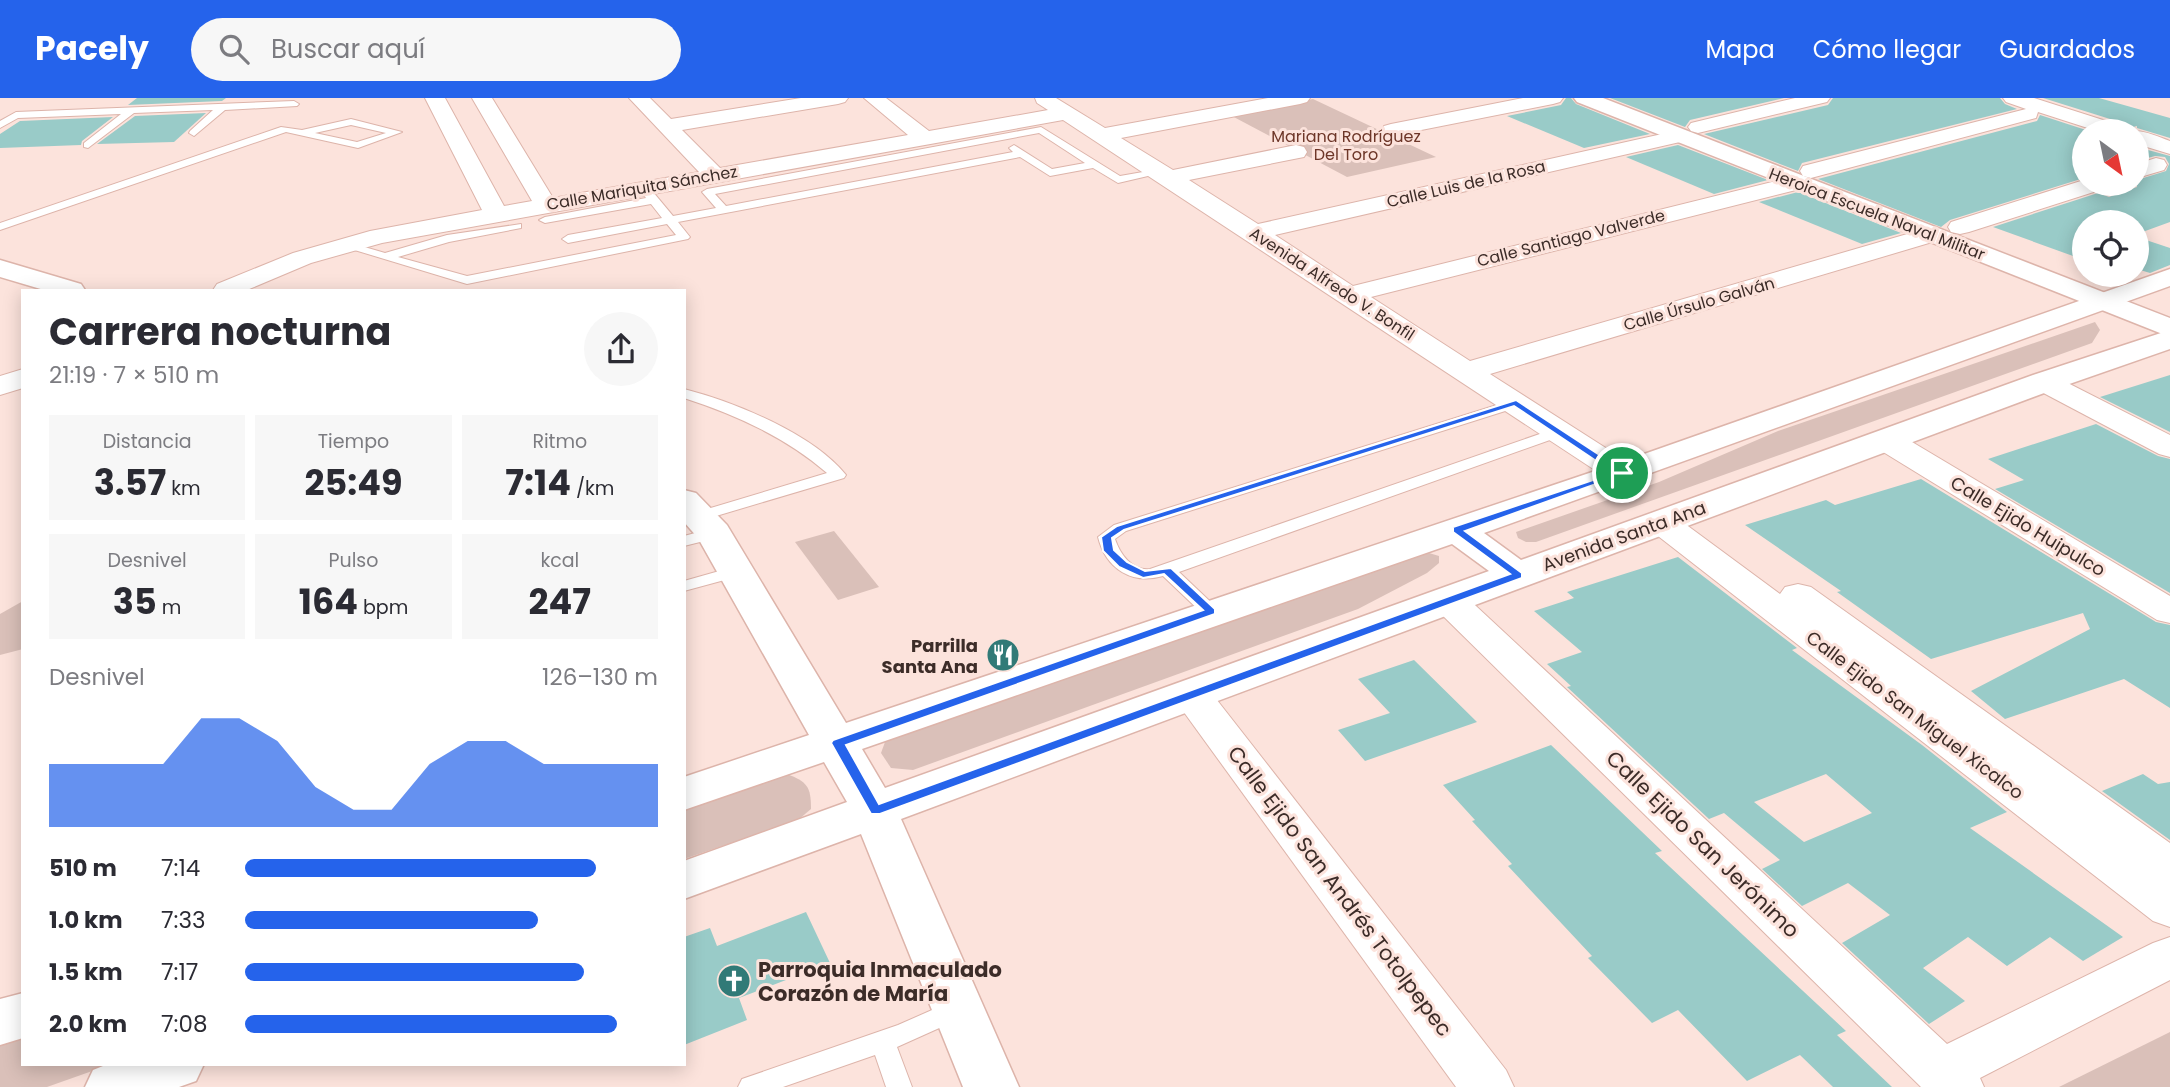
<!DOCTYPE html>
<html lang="es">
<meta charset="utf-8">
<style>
:root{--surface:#fff;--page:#f7f7f7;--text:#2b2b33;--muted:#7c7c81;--accent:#2563eb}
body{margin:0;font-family:Poppins,sans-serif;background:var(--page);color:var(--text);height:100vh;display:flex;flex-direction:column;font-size:26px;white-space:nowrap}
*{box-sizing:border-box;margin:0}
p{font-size:23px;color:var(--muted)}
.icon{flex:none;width:38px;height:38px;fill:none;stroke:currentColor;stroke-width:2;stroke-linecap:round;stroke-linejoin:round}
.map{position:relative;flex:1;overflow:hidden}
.panel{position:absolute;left:21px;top:191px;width:665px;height:777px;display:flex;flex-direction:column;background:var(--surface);border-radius:0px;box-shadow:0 4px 18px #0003}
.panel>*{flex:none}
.needle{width:46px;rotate:147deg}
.fabs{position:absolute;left:2072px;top:21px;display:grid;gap:14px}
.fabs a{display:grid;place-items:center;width:77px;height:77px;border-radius:50%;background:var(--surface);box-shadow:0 4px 18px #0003;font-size:35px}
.pin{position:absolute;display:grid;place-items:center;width:60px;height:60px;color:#fff;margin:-30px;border:4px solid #fff;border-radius:50%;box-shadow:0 2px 7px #0007}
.round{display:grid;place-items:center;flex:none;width:74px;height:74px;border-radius:37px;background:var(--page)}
.overview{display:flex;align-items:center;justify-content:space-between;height:119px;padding:0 28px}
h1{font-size:38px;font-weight:700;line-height:52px}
.figures{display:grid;grid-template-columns:repeat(3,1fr);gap:10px;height:119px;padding:7px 28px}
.figures div{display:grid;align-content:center;border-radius:0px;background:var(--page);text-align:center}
.figures b{font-size:35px;font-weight:700}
.figures small{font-size:19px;font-weight:400}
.figures p{font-size:19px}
.chart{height:196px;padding:14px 28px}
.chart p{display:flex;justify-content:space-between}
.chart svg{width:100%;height:126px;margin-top:7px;fill:var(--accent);opacity:.7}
ul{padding:0 28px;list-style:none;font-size:23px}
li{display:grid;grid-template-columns:112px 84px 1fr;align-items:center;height:52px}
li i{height:18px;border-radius:9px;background:var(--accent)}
header{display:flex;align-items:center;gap:42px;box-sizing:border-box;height:98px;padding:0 35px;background:var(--accent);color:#fff}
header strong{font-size:33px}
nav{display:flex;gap:38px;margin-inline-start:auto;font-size:24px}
.search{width:490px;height:63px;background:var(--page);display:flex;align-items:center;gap:18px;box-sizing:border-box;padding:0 24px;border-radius:38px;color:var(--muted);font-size:26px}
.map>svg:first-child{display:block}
</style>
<header>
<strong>Pacely</strong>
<div class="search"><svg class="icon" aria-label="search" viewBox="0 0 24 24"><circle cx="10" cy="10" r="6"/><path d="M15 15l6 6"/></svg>Buscar aquí</div>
<nav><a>Mapa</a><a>Cómo llegar</a><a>Guardados</a></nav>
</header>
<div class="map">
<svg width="2170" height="989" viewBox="0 0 2170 989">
<rect width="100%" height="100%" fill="#fce3dc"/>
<g fill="#dac0b9">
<polygon points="1313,1 1436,59 1347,79 1230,17"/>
<polygon points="2095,224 2100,232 2092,245 1536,444 1526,444 1518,440 1516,434 1659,384 1778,333"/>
<polygon points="834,433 879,489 838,502 795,444"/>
<polygon points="1429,455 1439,458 1439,465 1427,475 1358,511 913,672 891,670 881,655 885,644 917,632"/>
<polygon points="23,503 23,551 0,557 0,516"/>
<path d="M787,676C807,684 811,688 811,711L798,722L684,761V710Z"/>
<polygon points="2170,934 2170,989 2059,989"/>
<polygon points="23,939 23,966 112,966 47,989 0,989 0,947"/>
</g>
<g fill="#99cbc8" fill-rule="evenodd">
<polygon points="137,0 226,0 222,3 128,7"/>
<polygon points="1566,0 1571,0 1576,6 1650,36 1584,50 1507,18 1561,7"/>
<polygon points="1610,0 1784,0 1690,22 1685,29"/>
<polygon points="1833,0 2000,0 2005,6 2017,11 1802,65 1798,73 1704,36 1828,7"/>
<polygon points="2043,0 2099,0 2170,20 2170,40 2137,30 2137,28 2129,30 2126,26"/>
<polygon points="206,15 174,44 97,46 135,18"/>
<polygon points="2040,17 2089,33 2084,33 2084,80 1950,122 1941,129 1818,81 2037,23"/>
<polygon points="113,19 82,43 81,47 0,50 0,36 20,23"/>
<polygon points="1678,47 1768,82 1714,96 1626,59"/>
<polygon points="2137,49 2170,58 2170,124 2137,136 2137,124 2084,124 2084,162 1993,129 2098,95 2109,99 2137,89 2137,82 2166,73 2169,66 2165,59 2155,58 2137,63"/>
<polygon points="1798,94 1901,135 1862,146 1759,104"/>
<polygon points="2137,139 2170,150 2170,167 2150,175 2137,171"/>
<polygon points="2170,277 2170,334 2100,299"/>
<polygon points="2096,326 2158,358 2170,361 2170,495 1995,391 2024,382 1988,361"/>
<polygon points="1921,381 2156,524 2170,527 2170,610 2124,581 2005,621 1971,593 2090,531 2083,515 1931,561 1837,494 1841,493 1745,427 1826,402 1835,407"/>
<path d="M1678,459L1797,550L1792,552L1922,647L2007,714L1970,730L2123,839L2083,863L2050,839L2007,868L1968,839L1923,870L1965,903L1929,926L1842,845L1890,817L1848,785L1802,808L1762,771L1780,762L1724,715L1709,721L1567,589L1571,588L1547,566L1582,554L1534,513L1574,500L1567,494ZM1826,676L1872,715L1804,744L1754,704Z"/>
<polygon points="1414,562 1477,624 1365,663 1338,632 1390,615 1358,581"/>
<polygon points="1551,647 1662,753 1655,755 1846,933 1837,937 1892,989 1833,989 1800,957 1747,983 1678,912 1652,925 1588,860 1592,858 1508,768 1512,766 1472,723 1475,722 1443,687"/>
<polygon points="2143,676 2158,686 2170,684 2170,742 2102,693"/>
<polygon points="806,814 830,865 739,900 747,922 684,947 684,839 710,830 717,848"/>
</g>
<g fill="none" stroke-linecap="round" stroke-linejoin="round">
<defs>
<g id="lane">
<polygon points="294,3 299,6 297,8 225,12 194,38 189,35 190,33 213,12 134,15 88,50 84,49 84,45 121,16 18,20 0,30 0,23 16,14"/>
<path d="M351,21L402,34L358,50L286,34L0,132V125L281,29L302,32ZM351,27L386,35L357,44L315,35Z"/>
<path d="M1041,29L1120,78L1160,71L1165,74L1118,85L1093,70L1050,78L1020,59L678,124L690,139L688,141L467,186L338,147L344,143L385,155L447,137L521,126V130L449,144L398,159L467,178L676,137L667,126L568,145L562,141L568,137L662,120L651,106L545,125L539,122L545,119L646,100L639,90L640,88H648L673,118L716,110L702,94L707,91ZM1039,35L1085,65L1052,71L1014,47L1009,50L1013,54L726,108L715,96Z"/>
<path d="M684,291C735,304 813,336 846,377L844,380L706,421H694L692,418L694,415L827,375C785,339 736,317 684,300Z"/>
<path d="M1516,301L1523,305L1521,308L1126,433L1115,441C1120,456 1132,473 1150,471L1554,331H1564L1566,334L1564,337L1179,474L1217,510L1220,514L1217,518H1205L1163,478C1132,487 1106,471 1098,439L1114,427Z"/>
<polygon points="714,430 720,431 722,435 720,439 684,448 684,438"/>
<polygon points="737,468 746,473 743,477 684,493 684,483"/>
<polygon points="957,901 966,904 969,911 966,918 897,949 912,989 886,989 875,957 783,989 738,989 742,981 898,927"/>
</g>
<g id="street">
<polygon points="425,0 445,0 504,108 532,103 472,0 492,0 553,100 699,74 629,0 650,0 671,21 801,0 848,0 845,4 838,6 682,32 720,70 908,37 864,0 886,0 929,33 1048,12 1037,5 1035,0 1056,0 1105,30 1268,0 1310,0 1307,4 1300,6 1121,40 1173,72 1296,47 1304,49 1307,54 1304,59 1189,82 1258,126 1680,32 1687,34 1691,38 1687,42 1680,44 1275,137 1353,188 1796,78 1804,80 1807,85 1804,90 1371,199 1470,263 1921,132 1930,130 1939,132 1942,137 1939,142 1490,276 1634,368 1638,375 1634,382 1622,385 1610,382 1063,22 382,145 311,165 247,192 213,192 217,186 293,155 370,133 482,112"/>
<polygon points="1523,0 1563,0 1560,4 1553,6 1391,38 1384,36 1381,32 1384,28 1391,26"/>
<polygon points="1795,0 1830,0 1827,4 1698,35 1691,33 1688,29 1691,25"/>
<polygon points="2003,0 2034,0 2125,29 2128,33 2097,33 2038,14 2036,20 1811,80 1803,78 1800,73 1803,68 2026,11 2006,4"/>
<path d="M2135,33C2146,33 2159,39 2170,43V56L2137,46V33Z"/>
<polygon points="2156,60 2164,62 2167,67 2164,72 2137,80 2137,66"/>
<polygon points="2084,82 2084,86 2106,86 2103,91 1969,134 1960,136 1951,134 1948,129 1951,124"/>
<polygon points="23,271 23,290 0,297 0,278"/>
<polygon points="2044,275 2054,278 2170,337 2170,359 2159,356 2034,290 2029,284 2034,278"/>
<polygon points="1886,333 1897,335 2170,498 2170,525 2157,522 1875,349 1870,342 1875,335"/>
<polygon points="1661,414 1673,417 1780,496 1785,489 1798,486 1811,489 2170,745 2170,829 2153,823 1649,431 1644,424 1649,417"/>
<polygon points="1449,492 1462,495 1947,946 2153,845 2170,839 2170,882 1980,980 1984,989 1921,989 1436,511 1430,503 1436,495"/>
<polygon points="1192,584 1206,588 1506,972 1514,989 1456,989 1178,606 1172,597 1178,588"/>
</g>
<g id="secondary">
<polygon points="0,162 81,186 85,192 44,192 0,179"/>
<path d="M2170,171V188L1484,435L1521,462L2033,277L2170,232V251L2055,291L901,721L1019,989H963L861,736L684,801V763L847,704L824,664L684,712V679L809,637L698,440L684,424V392L696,395L727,427L846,625L1610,368ZM1452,446L1489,473L885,690L862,651Z"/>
<polygon points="23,895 23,940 0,947 0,901"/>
<polygon points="108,966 204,966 196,983 179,989 85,989 93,972"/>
</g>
<polygon id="primary" points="1574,0 1603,0 2170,220 2170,239 1577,4"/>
</defs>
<use href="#lane" stroke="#ddb4aa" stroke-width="2"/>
<use href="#street" stroke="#ddb4aa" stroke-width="2"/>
<use href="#secondary" stroke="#ddb4aa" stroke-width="3"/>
<use href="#primary" stroke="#ddb4aa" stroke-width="3"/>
<use href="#lane" fill="#fff" fill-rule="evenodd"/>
<use href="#street" fill="#fff" fill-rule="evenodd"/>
<use href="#secondary" fill="#fff" fill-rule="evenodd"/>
<use href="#primary" fill="#fff" fill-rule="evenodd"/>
</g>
<path fill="#2563eb" stroke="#fff" stroke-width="2" fill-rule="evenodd" d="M1516,302L1627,375L1465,433L1522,475V480L880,716H871L831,645L833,642L1203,512L1164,476L1143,480L1119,469L1103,453L1101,439L1117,428ZM1514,308L1614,375L1453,429V434L1510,476L879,706L846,647L1215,516V511L1171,470L1145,473L1127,464L1114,452L1112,440L1124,432Z"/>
<defs>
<symbol id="restaurant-disc" viewBox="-11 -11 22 22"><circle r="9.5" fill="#317a77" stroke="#fce3dc"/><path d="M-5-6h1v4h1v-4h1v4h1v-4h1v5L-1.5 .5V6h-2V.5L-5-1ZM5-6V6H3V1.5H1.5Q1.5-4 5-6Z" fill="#fff"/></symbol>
<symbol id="church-disc" viewBox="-11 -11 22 22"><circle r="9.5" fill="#317a77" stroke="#fce3dc"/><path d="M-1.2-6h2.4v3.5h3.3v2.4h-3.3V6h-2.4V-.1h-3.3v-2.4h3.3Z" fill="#fff"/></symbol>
</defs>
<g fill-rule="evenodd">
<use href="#restaurant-disc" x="984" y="538" width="38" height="38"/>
<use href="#church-disc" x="715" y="864" width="38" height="38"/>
</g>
<g text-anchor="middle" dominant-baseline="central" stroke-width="6" stroke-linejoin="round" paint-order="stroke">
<g font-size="16" fill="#6d3628" stroke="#fce3dc">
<text x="1346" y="38">Mariana Rodríguez<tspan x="1346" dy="18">Del Toro</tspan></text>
</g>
<g font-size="16" fill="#3c2c28" stroke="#fce3dc">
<text transform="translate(1466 86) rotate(-13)">Calle Luis de la Rosa</text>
<text transform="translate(642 90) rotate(-10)">Calle Mariquita Sánchez</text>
<text transform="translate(1877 116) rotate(21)">Heroica Escuela Naval Militar</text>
<text transform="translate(1571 140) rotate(-14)">Calle Santiago Valverde</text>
<text transform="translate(1332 186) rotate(33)">Avenida Alfredo V. Bonfil</text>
<text transform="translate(1699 206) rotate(-16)">Calle Úrsulo Galván</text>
</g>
<g font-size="18" fill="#3c2c28" stroke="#fce3dc">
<text transform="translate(2028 428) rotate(31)">Calle Ejido Huipulco</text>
<text transform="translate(1624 438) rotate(-20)">Avenida Santa Ana</text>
<text transform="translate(1915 617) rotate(37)">Calle Ejido San Miguel Xicalco</text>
</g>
<g font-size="18" font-weight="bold" fill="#3c2c28" stroke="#fce3dc" text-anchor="end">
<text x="978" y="547">Parrilla<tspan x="978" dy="21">Santa Ana</tspan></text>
</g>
<g font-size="21" fill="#3c2c28" stroke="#fce3dc">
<text transform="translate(1703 746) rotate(44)">Calle Ejido San Jerónimo</text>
<text transform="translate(1340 793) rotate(53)">Calle Ejido San Andrés Totolpepec</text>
</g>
<g font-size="21" font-weight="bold" fill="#3c2c28" stroke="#fce3dc" text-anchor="start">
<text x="758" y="871">Parroquia Inmaculado<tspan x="758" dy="24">Corazón de María</tspan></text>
</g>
</g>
</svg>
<div class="fabs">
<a><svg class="needle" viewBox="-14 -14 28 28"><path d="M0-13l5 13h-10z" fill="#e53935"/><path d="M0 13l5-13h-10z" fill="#7c7c81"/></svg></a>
<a><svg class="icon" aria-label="locate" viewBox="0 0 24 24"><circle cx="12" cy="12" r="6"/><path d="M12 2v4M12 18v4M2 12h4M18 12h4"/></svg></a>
</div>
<div class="pin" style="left:1622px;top:375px;background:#1e9e55"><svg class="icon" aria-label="arrive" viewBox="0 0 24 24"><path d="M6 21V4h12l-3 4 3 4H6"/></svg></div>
<section class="panel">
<div class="overview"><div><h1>Carrera nocturna</h1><p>21:19 · 7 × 510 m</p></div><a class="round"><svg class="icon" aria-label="share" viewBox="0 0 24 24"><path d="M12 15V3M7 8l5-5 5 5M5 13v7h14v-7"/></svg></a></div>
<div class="figures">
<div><p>Distancia</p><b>3.57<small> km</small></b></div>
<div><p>Tiempo</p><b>25:49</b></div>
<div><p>Ritmo</p><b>7:14<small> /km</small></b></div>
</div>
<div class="figures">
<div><p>Desnivel</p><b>35<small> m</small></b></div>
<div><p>Pulso</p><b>164<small> bpm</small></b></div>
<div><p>kcal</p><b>247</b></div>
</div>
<div class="chart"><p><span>Desnivel</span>126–130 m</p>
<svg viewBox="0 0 160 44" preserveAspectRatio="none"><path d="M0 44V22L10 22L20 22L30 22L40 6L50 6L60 14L70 30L80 38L90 38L100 22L110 14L120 14L130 22L140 22L150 22L160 22V44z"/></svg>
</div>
<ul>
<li><b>510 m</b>7:14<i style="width:85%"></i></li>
<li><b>1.0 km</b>7:33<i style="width:71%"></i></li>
<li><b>1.5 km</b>7:17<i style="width:82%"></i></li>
<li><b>2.0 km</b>7:08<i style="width:90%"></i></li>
</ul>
</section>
</div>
